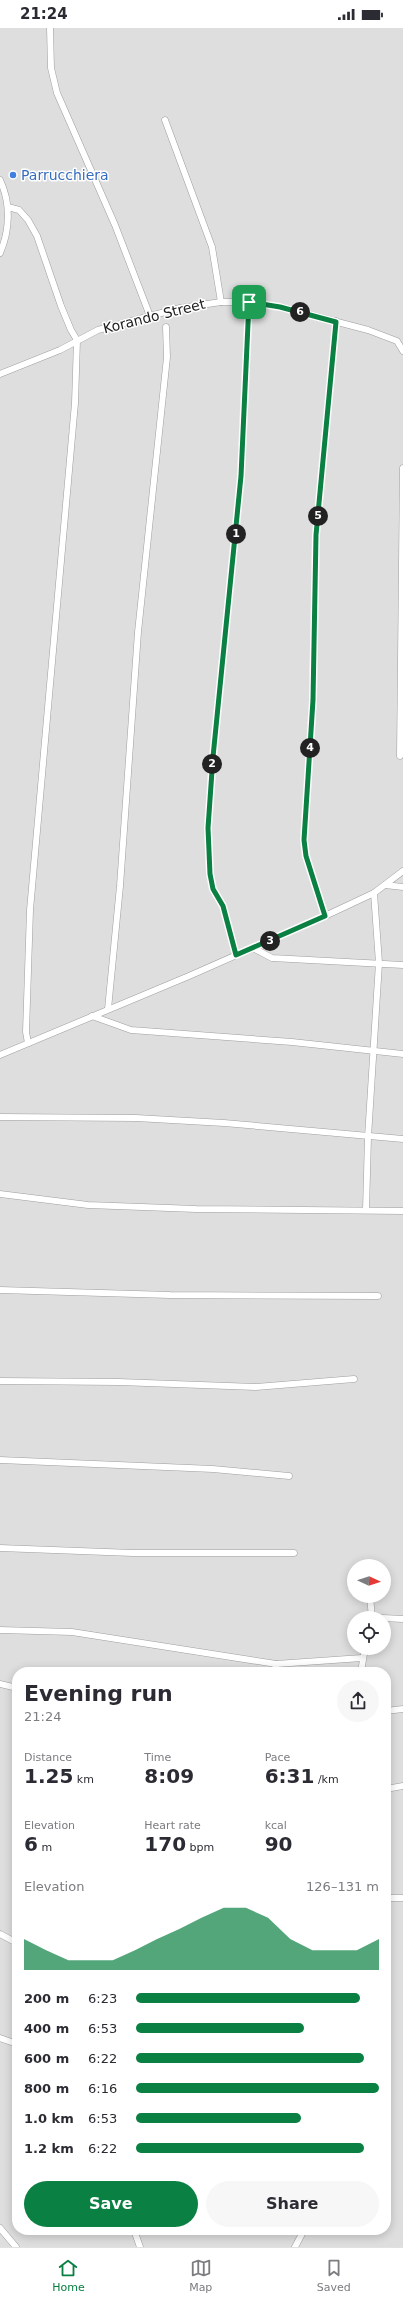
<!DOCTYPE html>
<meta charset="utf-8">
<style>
:root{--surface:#fff;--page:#f7f7f7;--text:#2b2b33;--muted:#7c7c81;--line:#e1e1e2;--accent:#0b8043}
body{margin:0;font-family:"DejaVu Sans",sans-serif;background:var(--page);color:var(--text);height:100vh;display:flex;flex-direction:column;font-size:15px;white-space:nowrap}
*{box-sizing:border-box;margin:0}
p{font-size:13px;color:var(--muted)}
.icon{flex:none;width:22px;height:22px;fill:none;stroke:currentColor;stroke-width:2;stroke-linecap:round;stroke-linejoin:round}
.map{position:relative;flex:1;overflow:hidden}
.details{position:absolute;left:12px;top:1639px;width:379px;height:568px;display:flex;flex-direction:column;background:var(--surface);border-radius:16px;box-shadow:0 2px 10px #0003}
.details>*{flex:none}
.needle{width:26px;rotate:93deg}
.tools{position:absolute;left:347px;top:1531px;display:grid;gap:8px}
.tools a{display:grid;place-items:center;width:44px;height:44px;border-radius:50%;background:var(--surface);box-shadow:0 2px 10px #0003;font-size:20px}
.pin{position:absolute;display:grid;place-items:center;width:34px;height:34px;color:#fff;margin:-17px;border-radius:8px;box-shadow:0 2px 6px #0006}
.km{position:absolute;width:20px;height:20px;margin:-10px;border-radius:50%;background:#222;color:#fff;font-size:11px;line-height:20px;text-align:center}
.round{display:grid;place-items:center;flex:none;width:42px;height:42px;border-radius:21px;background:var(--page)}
.headline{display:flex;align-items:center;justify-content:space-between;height:68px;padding:0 12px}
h1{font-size:22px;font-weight:800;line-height:30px}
.stats{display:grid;grid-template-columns:repeat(3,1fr);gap:6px;height:68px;padding:4px 12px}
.stats div{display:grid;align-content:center}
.stats b{font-size:20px;font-weight:800}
.stats small{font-size:11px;font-weight:400}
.stats p{font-size:11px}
.chart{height:112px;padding:8px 12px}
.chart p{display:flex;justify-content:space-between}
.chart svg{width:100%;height:72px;margin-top:4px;fill:var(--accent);opacity:.7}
.primary-button{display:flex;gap:8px;margin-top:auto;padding:8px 12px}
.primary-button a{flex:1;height:46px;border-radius:24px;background:var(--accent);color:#fff;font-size:16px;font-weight:800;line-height:46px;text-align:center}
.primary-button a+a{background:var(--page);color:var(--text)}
ul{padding:0 12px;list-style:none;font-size:13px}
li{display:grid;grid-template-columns:64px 48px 1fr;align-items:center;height:30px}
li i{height:10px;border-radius:5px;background:var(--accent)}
.status{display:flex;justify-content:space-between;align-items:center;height:28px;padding:0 20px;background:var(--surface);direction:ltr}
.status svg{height:11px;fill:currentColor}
.tab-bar{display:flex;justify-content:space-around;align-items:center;height:56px;border-top:1px solid var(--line);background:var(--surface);font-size:11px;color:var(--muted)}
.tab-bar a{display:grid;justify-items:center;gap:2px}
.tab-bar .on{color:var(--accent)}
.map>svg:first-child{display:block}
</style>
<div class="status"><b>21:24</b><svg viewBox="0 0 49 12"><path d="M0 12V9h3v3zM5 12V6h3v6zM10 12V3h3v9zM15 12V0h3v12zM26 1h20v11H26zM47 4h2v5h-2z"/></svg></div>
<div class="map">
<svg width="403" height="2219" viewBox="0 0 403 2219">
<rect width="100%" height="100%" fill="#f0ede8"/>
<path fill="#dfdede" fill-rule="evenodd" d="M0,0H403V2219H0ZM354,1538H384V1568H354ZM354,1590H384V1620H354ZM17,1644H386V2202H17Z"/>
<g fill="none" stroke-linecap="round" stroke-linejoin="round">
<defs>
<g id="minor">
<polyline points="50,0 51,40 57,65 115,197 150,288"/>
<polyline points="165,92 212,219 221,274"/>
<path d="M0,152C11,175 10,202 0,225"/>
<polyline points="8,179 19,182 28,192 37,208 61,278 71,302 77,312 75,375 30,882 26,1004 28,1015"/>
<polyline points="0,346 60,322 98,302 180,280 221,274 249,274 280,279 368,302 397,313 403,323"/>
<polyline points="400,728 403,440"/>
<polyline points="385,857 403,859"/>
<polyline points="325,888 306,828 304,812 313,672 316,507 336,293"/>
<polyline points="253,920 272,930 403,937"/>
<polyline points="236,927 223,878 213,861 210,846 208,800 213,729 241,448 249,274"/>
<polyline points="108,981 120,858 138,604 167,329 166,299"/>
<polyline points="92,988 131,1002 292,1014 403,1026"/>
<polyline points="0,1027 189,948 325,888 374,865 403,843"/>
<polyline points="0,1089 136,1090 224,1095 403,1111"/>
<polyline points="0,1166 88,1177 196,1181 403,1183"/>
<polyline points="366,1182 368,1109 379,935 374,865"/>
<polyline points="0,1262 170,1267 378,1268"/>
<polyline points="0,1353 119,1354 256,1359 354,1351"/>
<polyline points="0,1432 213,1441 289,1448"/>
<polyline points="0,1520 133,1525 294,1525"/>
<polyline points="370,1568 372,1590"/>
<polyline points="383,1590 403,1591"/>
<polyline points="0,1602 72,1604 276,1636 362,1630"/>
<polyline points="275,1644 276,1636"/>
<polyline points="361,1644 365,1620"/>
<polyline points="0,1656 17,1660"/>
<polyline points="386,1683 403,1681"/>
<polyline points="386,1761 403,1758"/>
<polyline points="386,1870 403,1870"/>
<polyline points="0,1906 17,1915"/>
<polyline points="0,2010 17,2016"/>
<polyline points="0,2200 16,2219"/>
<polyline points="134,2202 140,2219"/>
<polyline points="295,2219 304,2202"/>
</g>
</defs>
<use href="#minor" stroke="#9e9e9e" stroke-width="7"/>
<use href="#minor" stroke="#fff" stroke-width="6"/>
</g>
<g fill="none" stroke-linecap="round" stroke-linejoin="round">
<defs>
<polygon id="route" points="249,274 280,279 336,294 316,507 313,672 304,812 306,828 325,888 236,927 223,878 213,861 210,846 208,800 213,729 241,448"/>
</defs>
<use href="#route" stroke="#fff" stroke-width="8"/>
<use href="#route" stroke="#0b8043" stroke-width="5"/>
</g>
<circle fill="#3f7fe0" stroke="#fff" stroke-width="1.5" cx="13" cy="147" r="4"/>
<g text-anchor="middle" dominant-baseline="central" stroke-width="3" stroke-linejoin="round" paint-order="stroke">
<g font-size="14" fill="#366cbe" stroke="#fff" text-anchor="start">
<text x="21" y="147">Parrucchiera</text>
</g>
<g font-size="14" fill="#212121" stroke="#fff">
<text transform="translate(154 288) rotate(-14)">Korando Street</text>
</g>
</g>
</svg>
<div class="tools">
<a><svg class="needle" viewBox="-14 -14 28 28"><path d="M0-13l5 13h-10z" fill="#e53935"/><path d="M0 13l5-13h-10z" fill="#7c7c81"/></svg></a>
<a><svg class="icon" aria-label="locate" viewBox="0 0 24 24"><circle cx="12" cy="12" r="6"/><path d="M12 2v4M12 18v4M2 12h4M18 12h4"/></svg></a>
</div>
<div class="pin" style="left:249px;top:274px;background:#1e9e55"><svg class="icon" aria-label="arrive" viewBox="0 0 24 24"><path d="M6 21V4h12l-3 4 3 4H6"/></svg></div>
<b class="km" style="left:236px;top:506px">1</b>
<b class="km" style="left:212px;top:736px">2</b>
<b class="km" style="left:270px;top:913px">3</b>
<b class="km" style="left:310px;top:720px">4</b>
<b class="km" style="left:318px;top:488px">5</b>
<b class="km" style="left:300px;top:284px">6</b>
<section class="details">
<div class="headline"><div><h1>Evening run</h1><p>21:24</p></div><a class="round"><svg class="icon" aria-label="share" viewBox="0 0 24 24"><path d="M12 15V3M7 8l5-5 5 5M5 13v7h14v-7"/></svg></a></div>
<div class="stats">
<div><p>Distance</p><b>1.25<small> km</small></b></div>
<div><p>Time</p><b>8:09</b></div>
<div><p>Pace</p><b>6:31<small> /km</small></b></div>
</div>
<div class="stats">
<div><p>Elevation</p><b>6<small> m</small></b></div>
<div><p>Heart rate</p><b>170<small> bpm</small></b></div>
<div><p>kcal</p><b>90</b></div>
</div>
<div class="chart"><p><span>Elevation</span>126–131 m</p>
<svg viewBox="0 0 160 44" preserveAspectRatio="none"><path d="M0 44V25L10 32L20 38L30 38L40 38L50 32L60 25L70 19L80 12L90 6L100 6L110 12L120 25L130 32L140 32L150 32L160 25V44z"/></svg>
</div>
<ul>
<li><b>200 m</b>6:23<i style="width:92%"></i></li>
<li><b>400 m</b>6:53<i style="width:69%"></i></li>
<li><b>600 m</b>6:22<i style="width:94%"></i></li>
<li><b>800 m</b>6:16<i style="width:100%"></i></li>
<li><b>1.0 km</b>6:53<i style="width:68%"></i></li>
<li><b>1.2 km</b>6:22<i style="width:94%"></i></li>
</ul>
<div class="primary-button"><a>Save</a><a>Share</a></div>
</section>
</div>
<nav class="tab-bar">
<a class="on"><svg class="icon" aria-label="home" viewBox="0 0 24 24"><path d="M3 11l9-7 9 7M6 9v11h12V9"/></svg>Home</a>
<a><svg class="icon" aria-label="map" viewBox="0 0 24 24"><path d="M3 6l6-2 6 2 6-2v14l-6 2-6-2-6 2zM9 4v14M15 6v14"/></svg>Map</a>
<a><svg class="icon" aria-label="saved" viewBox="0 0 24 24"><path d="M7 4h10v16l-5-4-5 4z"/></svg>Saved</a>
</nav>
